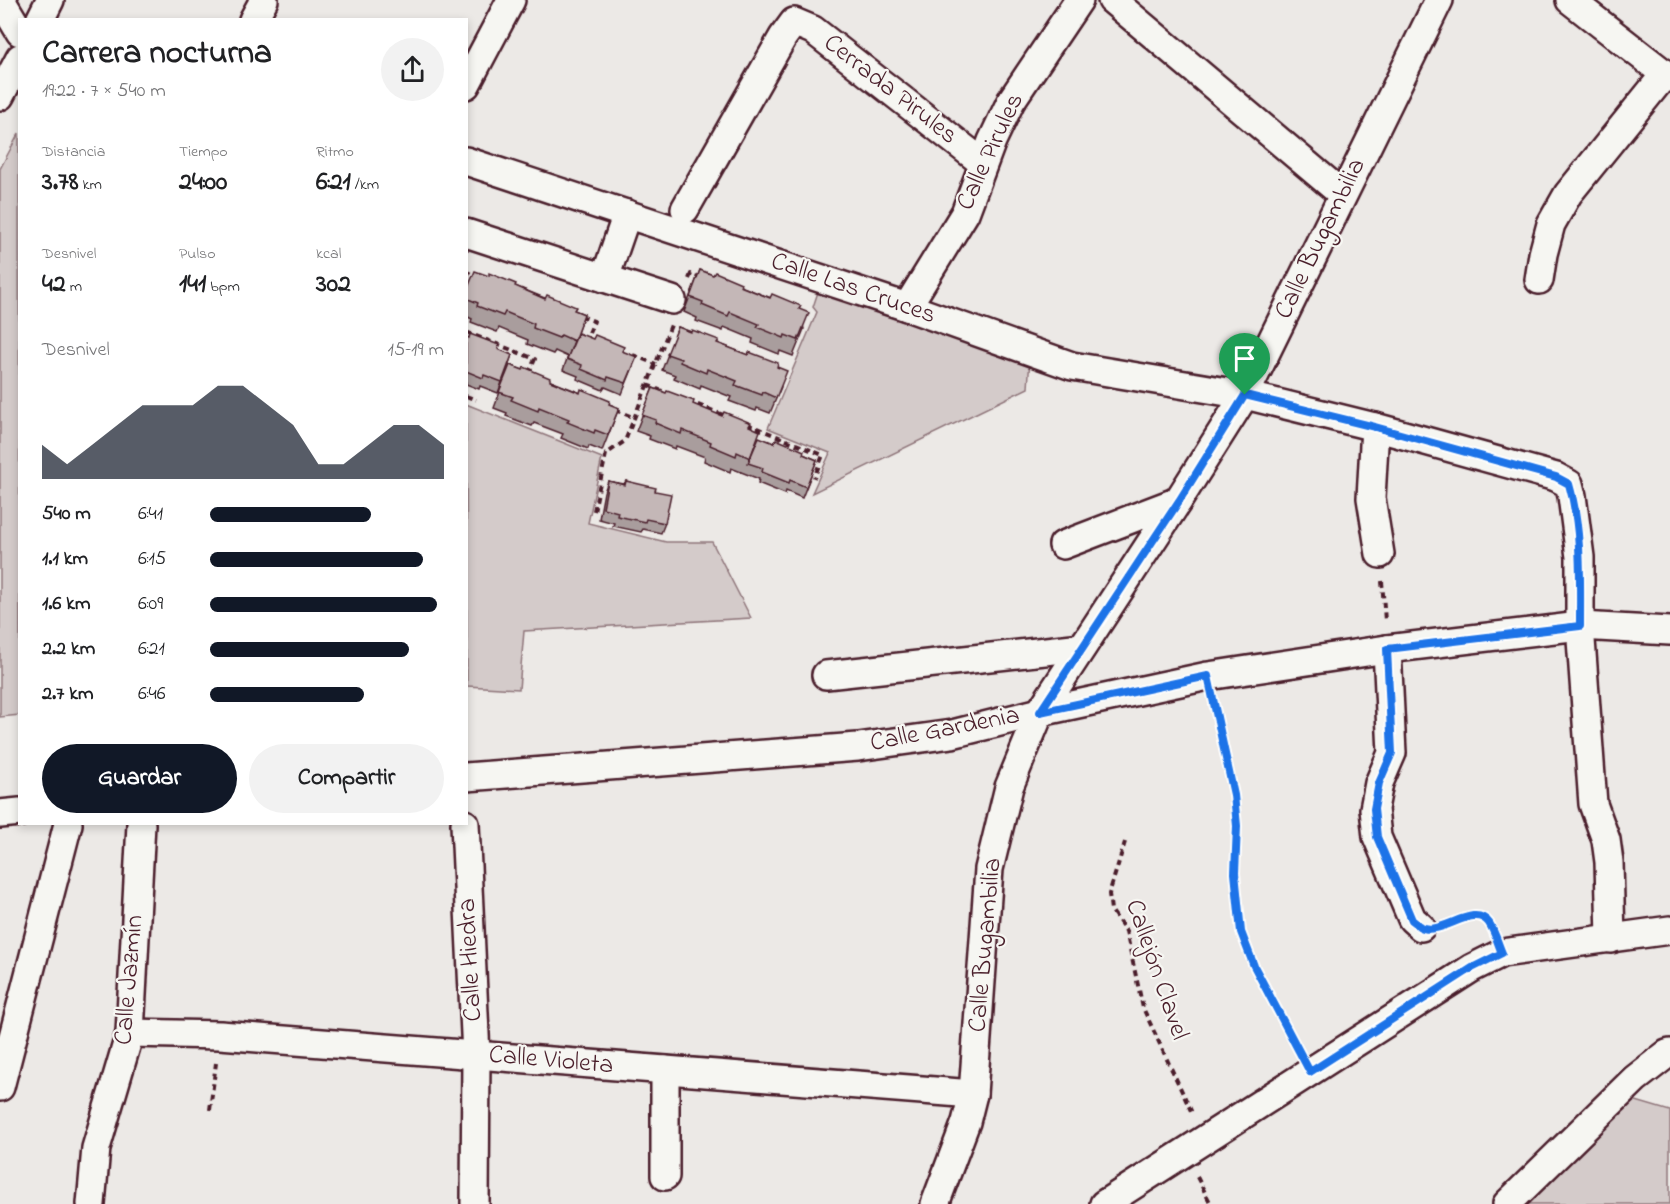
<!DOCTYPE html>
<html lang="es">
<meta charset="utf-8">
<style>
:root{--surface:#fff;--page:#f2f2f2;--text:#202124;--muted:#757577;--accent:#111827}
body{margin:0;font-family:"Indie Flower",sans-serif;background:var(--page);color:var(--text);height:100vh;display:flex;flex-direction:column;font-size:22px;white-space:nowrap}
*{box-sizing:border-box;margin:0}
p{font-size:20px;color:var(--muted)}
.icon{flex:none;width:33px;height:33px;fill:none;stroke:currentColor;stroke-width:2;stroke-linecap:round;stroke-linejoin:round}
.map{position:relative;flex:1;overflow:hidden}
.panel{position:absolute;left:18px;top:18px;width:450px;height:807px;display:flex;flex-direction:column;background:var(--surface);border-radius:0px;box-shadow:0 3px 9px #0003}
.panel>*{flex:none}
.pin{position:absolute;display:grid;place-items:center;width:51px;height:51px;color:#fff;margin:-62px -26px;border-radius:50% 50% 50% 0;rotate:-45deg;box-shadow:0 0 6px #0007}
.pin .icon{rotate:45deg}
.round{display:grid;place-items:center;flex:none;width:63px;height:63px;border-radius:32px;background:var(--page)}
.headline{display:flex;align-items:center;justify-content:space-between;height:102px;padding:0 24px}
h1{font-size:33px;font-weight:800;line-height:45px}
.metrics{display:grid;grid-template-columns:repeat(3,1fr);gap:9px;height:102px;padding:6px 24px}
.metrics div{display:grid;align-content:center}
.metrics b{font-size:26px;font-weight:800}
.metrics small{font-size:16px;font-weight:400}
.metrics p{font-size:16px}
.chart{height:168px;padding:12px 24px}
.chart p{display:flex;justify-content:space-between}
.chart svg{width:100%;height:108px;margin-top:6px;fill:var(--accent);opacity:.7}
.action{display:flex;gap:12px;margin-top:auto;padding:12px 24px}
.action a{flex:1;height:69px;border-radius:36px;background:var(--accent);color:#fff;font-size:24px;font-weight:800;line-height:69px;text-align:center}
.action a+a{background:var(--page);color:var(--text)}
ul{padding:0 24px;list-style:none;font-size:20px}
li{display:grid;grid-template-columns:96px 72px 1fr;align-items:center;height:45px}
li i{height:15px;border-radius:8px;background:var(--accent)}
.map>svg:first-child{display:block}
</style>
<div class="map">
<svg width="1670" height="1204" viewBox="0 0 1670 1204">
<rect width="100%" height="100%" fill="#ece9e6"/>
<filter id="ink" filterUnits="userSpaceOnUse"><feTurbulence type="fractalNoise" baseFrequency=".0167" numOctaves="2"/><feDisplacementMap in="SourceGraphic" scale="12" xChannelSelector="R" yChannelSelector="G"/><feConvolveMatrix kernelMatrix="1 2 1 2 8 2 1 2 1" color-interpolation-filters="sRGB"/></filter>
<g filter="url(#ink)">
<g fill="#d4cbca" stroke="#8f757a" stroke-width="1.5">
<polygon points="19,133 20,715 0,717 0,169"/>
<polygon points="820,286 1030,358 1028,388 812,493 830,453 768,428 817,312 813,307"/>
<polygon points="466,404 602,458 588,523 666,542 712,542 751,618 524,631 519,689 467,686"/>
<polygon points="1609,1093 1670,1111 1670,1204 1505,1204"/>
</g>
<g fill="none" stroke-linecap="round" stroke-linejoin="round">
<defs>
<g id="minor">
<polyline points="1,0 20,32"/>
<polyline points="1112,0 1342,194"/>
<polyline points="1570,0 1670,78"/>
<polyline points="40,20 50,0"/>
<polyline points="253,20 264,0"/>
<polyline points="466,85 511,0"/>
<polyline points="0,96 20,58"/>
<polyline points="466,161 907,307 1072,366 1245,395 1375,427 1556,477 1569,484 1572,496 1580,557 1580,626 1593,804 1606,840 1609,862 1611,939"/>
<polyline points="685,209 783,37 794,22 813,30 983,163"/>
<polyline points="466,233 672,300"/>
<polyline points="605,278 627,214"/>
<polyline points="1539,280 1543,254 1551,224 1568,194 1665,74"/>
<polyline points="907,307 965,213 992,141 1011,101 1079,0"/>
<polyline points="1375,427 1371,498 1380,554"/>
<polyline points="1063,545 1178,501"/>
<polyline points="1387,649 1392,753 1379,783 1374,809 1377,837 1412,919 1421,927"/>
<polyline points="826,675 1082,647"/>
<polyline points="466,777 858,747 952,734 1040,712 1208,676 1387,649 1580,626 1670,631"/>
<polyline points="0,814 20,812"/>
<polyline points="465,824 476,1055 475,1204"/>
<polyline points="130,1033 220,1035 973,1094"/>
<polyline points="0,1087 68,824"/>
<polyline points="665,1176 665,1070"/>
<polyline points="91,1204 96,1148 130,1033 141,824"/>
<polyline points="935,1204 966,1122 973,1094 989,869 1009,787 1040,712 1178,501 1245,395 1439,0"/>
<polyline points="1104,1204 1472,968 1502,953 1670,930"/>
<polyline points="1507,1204 1635,1079 1667,1054 1670,1053"/>
</g>
</defs>
<use href="#minor" stroke="#4a1f2b" stroke-width="32"/>
<g stroke="#4a1f2b" stroke-width="4" stroke-dasharray="6 4.5" stroke-linecap="butt">
<polyline points="466,274 467,272 476,276"/>
<polyline points="689,279 691,274 701,278"/>
<polyline points="581,316 594,321 587,338 590,339"/>
<polyline points="466,332 535,359 529,373"/>
<polyline points="633,355 656,364"/>
<polyline points="647,385 670,394"/>
<polyline points="466,396 476,400"/>
<polyline points="688,401 726,416"/>
<polyline points="615,410 635,418"/>
<polyline points="747,424 823,455 814,478"/>
<polyline points="594,511 606,454 625,441 671,325"/>
<polyline points="1382,581 1385,621"/>
<polyline points="1214,703 1234,795 1237,826 1235,873 1241,932 1254,966 1298,1049"/>
<polyline points="1125,842 1109,894 1111,910 1126,931 1143,1008 1193,1115"/>
<path d="M1448,924C1463,919 1482,909 1491,928"/>
<polyline points="210,1110 216,1063"/>
<polyline points="1197,1177 1211,1204"/>
</g>
<use href="#minor" stroke="#f6f6f2" stroke-width="27"/>
</g>
<g fill="#a99d9d" stroke="#4a1f2b" stroke-width="1.5">
<polygon points="700,270 799,309 804,329 793,356 780,351 779,354 752,343 753,339 724,327 723,331 696,321 697,318 684,312"/>
<polygon points="515,286 584,314 568,357 555,351 553,354 527,344 528,340 499,328 497,332 471,322 472,319 466,316 466,292"/>
<polygon points="678,327 777,367 781,387 770,413 757,408 756,411 729,401 731,397 701,385 700,389 674,378 675,375 662,370"/>
<polygon points="466,337 512,355 498,393 480,386 479,389 466,384"/>
<polygon points="622,351 633,367 622,394 605,387 603,390 577,379 578,376 563,370 567,359"/>
<polygon points="510,365 619,408 602,451 589,446 588,449 561,438 563,434 534,423 532,426 506,416 507,413 494,408"/>
<polygon points="653,388 693,404 755,447 803,454 817,460 802,498 786,491 785,494 758,483 759,479 731,468 730,472 704,461 705,457 676,446 675,449 649,439 650,436 636,431"/>
<polygon points="608,481 624,484 626,481 655,491 665,523 661,533 643,529 641,532 613,526 614,523 599,519 604,492"/>
</g>
<g fill="#c4b7b7" stroke="#4a1f2b" stroke-width="1.5">
<polygon points="700,270 713,275 715,272 741,283 740,286 770,298 772,294 801,306 799,309 809,313 798,340 785,335 784,338 757,327 759,324 730,312 728,316 702,305 703,302 690,297"/>
<polygon points="475,271 489,276 489,273 516,284 515,286 545,299 547,295 576,307 574,310 584,314 574,341 561,335 559,338 533,328 534,324 505,312 503,316 477,306 478,303 466,298 466,292"/>
<polygon points="678,327 691,332 692,330 719,340 717,343 748,355 749,352 778,363 777,367 787,371 776,398 763,392 762,395 735,385 737,381 707,369 706,373 680,362 681,359 667,354"/>
<polygon points="578,333 593,339 595,335 624,347 622,351 637,357 626,383 608,377 607,380 581,369 582,365 567,359"/>
<polygon points="470,334 499,345 498,349 512,355 502,382 484,375 483,378 466,371 466,337 469,338"/>
<polygon points="510,365 523,370 524,367 550,378 550,381 580,393 581,389 610,401 609,404 619,408 608,435 595,430 594,433 567,422 569,419 539,407 538,411 511,400 513,397 499,392"/>
<polygon points="653,388 666,393 667,391 694,401 693,404 722,416 724,412 751,423 749,426 760,431 750,458 737,452 736,456 710,445 711,442 682,430 681,434 655,423 656,420 642,415"/>
<polygon points="759,437 774,443 776,439 804,451 803,454 817,460 806,487 790,480 789,483 762,472 763,468 748,463"/>
<polygon points="608,481 625,485 626,481 656,488 655,491 671,494 665,523 646,519 645,522 617,516 618,512 603,508"/>
</g>
</g>
<g fill="none" stroke-linecap="round" stroke-linejoin="round" filter="url(#ink)">
<defs>
<path id="route" d="M1245,395L1375,427L1556,477L1569,484C1582,529 1580,579 1580,626L1387,649L1392,753L1379,783L1374,809L1377,837L1412,920C1415,922 1417,924 1419,926C1440,939 1473,901 1489,923C1495,932 1498,944 1502,953L1472,968L1310,1072L1254,966L1241,932L1235,873L1237,826L1234,795L1208,676L1040,712L1179,501Z"/>
</defs>
<use href="#route" stroke="#fff" stroke-width="12"/>
<use href="#route" stroke="#1a73e8" stroke-width="8"/>
</g>
<g text-anchor="middle" dominant-baseline="central" stroke-width="4.5" stroke-linejoin="round" paint-order="stroke">
<g font-size="26" fill="#4a1f2b" stroke="#f6f6f2">
<text transform="translate(890 90) rotate(38)">Cerrada Pirules</text>
<text transform="translate(991 152) rotate(-65)">Calle Pirules</text>
<text transform="translate(1321 239) rotate(-64)">Calle Bugambilia</text>
<text transform="translate(853 289) rotate(19)">Calle Las Cruces</text>
<text transform="translate(945 730) rotate(-11)">Calle Gardenia</text>
<text transform="translate(986 945) rotate(-85)">Calle Bugambilia</text>
<text transform="translate(471 960) rotate(-93)">Calle Hiedra</text>
<text transform="translate(1156 970) rotate(71)">Callejón Clavel</text>
<text transform="translate(130 980) rotate(-85)">Calle Jazmín</text>
<text transform="translate(551 1061) rotate(5)">Calle Violeta</text>
</g>
</g>
</svg>
<div class="pin" style="left:1245px;top:395px;background:#1e9e55"><svg class="icon" aria-label="arrive" viewBox="0 0 24 24"><path d="M6 21V4h12l-3 4 3 4H6"/></svg></div>
<section class="panel">
<div class="headline"><div><h1>Carrera nocturna</h1><p>19:22 · 7 × 540 m</p></div><a class="round"><svg class="icon" aria-label="share" viewBox="0 0 24 24"><path d="M12 15V3M7 8l5-5 5 5M5 13v7h14v-7"/></svg></a></div>
<div class="metrics">
<div><p>Distancia</p><b>3.78<small> km</small></b></div>
<div><p>Tiempo</p><b>24:00</b></div>
<div><p>Ritmo</p><b>6:21<small> /km</small></b></div>
</div>
<div class="metrics">
<div><p>Desnivel</p><b>42<small> m</small></b></div>
<div><p>Pulso</p><b>141<small> bpm</small></b></div>
<div><p>kcal</p><b>302</b></div>
</div>
<div class="chart"><p><span>Desnivel</span>15–19 m</p>
<svg viewBox="0 0 160 44" preserveAspectRatio="none"><path d="M0 44V30L10 38L20 30L30 22L40 14L50 14L60 14L70 6L80 6L90 14L100 22L110 38L120 38L130 30L140 22L150 22L160 30V44z"/></svg>
</div>
<ul>
<li><b>540 m</b>6:41<i style="width:69%"></i></li>
<li><b>1.1 km</b>6:15<i style="width:91%"></i></li>
<li><b>1.6 km</b>6:09<i style="width:97%"></i></li>
<li><b>2.2 km</b>6:21<i style="width:85%"></i></li>
<li><b>2.7 km</b>6:46<i style="width:66%"></i></li>
</ul>
<div class="action"><a>Guardar</a><a>Compartir</a></div>
</section>
</div>
